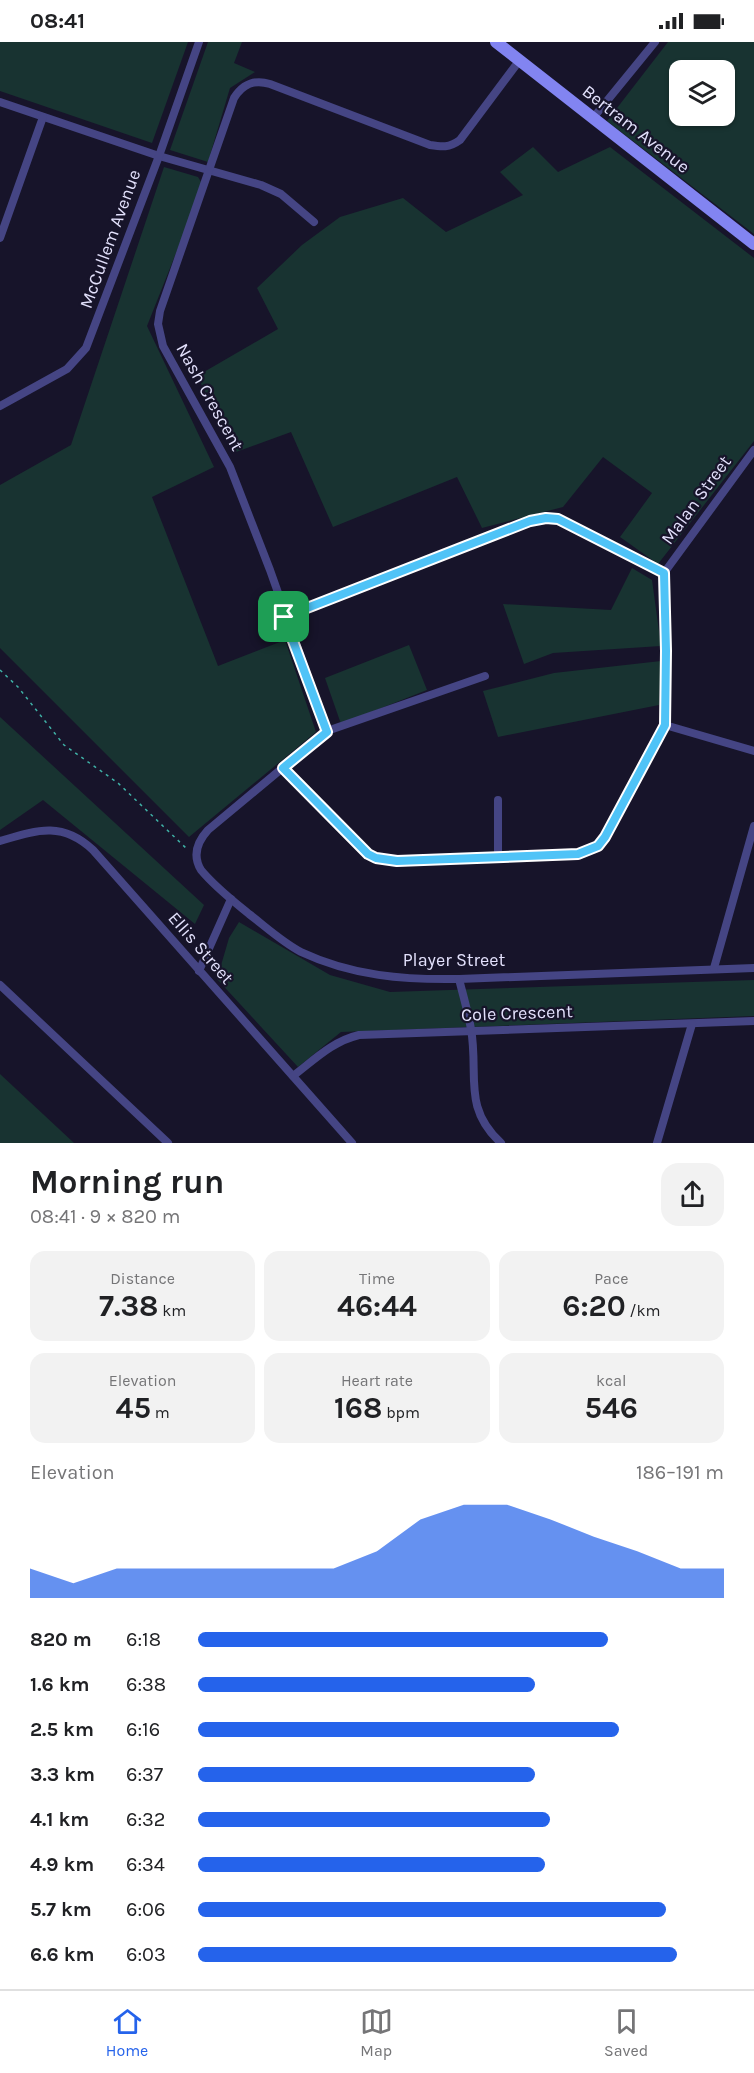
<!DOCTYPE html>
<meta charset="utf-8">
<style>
:root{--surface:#fff;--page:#f2f2f2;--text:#202124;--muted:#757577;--line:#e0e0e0;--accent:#2563eb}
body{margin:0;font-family:Karla,sans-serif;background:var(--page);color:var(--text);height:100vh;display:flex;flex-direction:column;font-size:22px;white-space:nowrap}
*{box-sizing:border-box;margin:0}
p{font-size:20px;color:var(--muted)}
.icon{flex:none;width:33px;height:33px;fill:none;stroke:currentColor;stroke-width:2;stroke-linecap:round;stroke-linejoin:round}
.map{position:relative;height:1101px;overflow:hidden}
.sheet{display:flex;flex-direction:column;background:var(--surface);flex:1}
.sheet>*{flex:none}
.tools{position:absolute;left:669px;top:18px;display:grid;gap:12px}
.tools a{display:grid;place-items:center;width:66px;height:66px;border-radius:12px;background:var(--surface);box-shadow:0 2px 4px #0004;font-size:30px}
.pin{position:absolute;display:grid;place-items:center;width:51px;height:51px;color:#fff;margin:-26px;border-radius:12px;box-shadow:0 3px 9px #0006}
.round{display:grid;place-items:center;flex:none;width:63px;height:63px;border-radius:18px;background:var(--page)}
.head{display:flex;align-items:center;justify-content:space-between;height:102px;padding:0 30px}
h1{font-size:33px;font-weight:700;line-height:45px}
.metrics{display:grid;grid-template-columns:repeat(3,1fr);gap:9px;height:102px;padding:6px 30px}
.metrics div{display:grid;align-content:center;border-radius:15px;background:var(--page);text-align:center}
.metrics b{font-size:30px;font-weight:700}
.metrics small{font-size:16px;font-weight:400}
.metrics p{font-size:16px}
.chart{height:168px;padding:12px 30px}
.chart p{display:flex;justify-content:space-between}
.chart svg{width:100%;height:108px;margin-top:6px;fill:var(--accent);opacity:.7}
ul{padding:0 30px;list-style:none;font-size:20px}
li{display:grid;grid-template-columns:96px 72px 1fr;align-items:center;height:45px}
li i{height:15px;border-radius:8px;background:var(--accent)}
.status{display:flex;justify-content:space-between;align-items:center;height:42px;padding:0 30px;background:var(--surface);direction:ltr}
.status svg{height:16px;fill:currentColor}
.menu{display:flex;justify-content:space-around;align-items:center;height:84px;border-top:2px solid var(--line);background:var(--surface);font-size:16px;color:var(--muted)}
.menu a{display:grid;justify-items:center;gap:3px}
.menu .selected{color:var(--accent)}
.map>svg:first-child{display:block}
</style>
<div class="status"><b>08:41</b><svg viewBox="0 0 49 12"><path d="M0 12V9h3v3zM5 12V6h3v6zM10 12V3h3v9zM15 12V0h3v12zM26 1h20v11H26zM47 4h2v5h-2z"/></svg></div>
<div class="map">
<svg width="754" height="1101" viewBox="0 0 754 1101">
<rect width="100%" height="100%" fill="#17142a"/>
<g fill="#183331" fill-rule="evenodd">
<polygon points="0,0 188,0 152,101 0,49"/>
<polygon points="208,0 242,0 234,21 255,30 230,46 208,120 170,108"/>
<path d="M668,0H754V192L607,79ZM680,28H724V74H680Z"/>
<polygon points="533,105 558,130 610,105 754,216 754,399 658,522 620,495 652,451 603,415 563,465 482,486 457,435 333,485 291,390 236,410 197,334 278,287 257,246 302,203 340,175 403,156 446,190 523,153 500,130"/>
<polygon points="164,125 198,135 203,143 147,284 214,425 152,455 218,624 285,598 316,690 189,795 0,606 0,443 71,403"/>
<polygon points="632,526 652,538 661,604 553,611 524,622 503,562 611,568"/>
<polygon points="409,603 427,648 341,682 325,636"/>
<polygon points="661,619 659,663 498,695 483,649 554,631"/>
<polygon points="0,675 204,863 195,882 43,758 0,788"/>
<polygon points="239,880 330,933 390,950 754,938 754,974 341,990 298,1025 217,937 229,896"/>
<polygon points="0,1032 74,1101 0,1101"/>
</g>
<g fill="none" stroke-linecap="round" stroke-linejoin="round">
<polyline stroke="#3fb1a6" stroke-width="1.5" stroke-dasharray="3 4.5" stroke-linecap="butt" points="0,628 18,645 64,703 118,741 187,807"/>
<g stroke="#454584" stroke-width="8">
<polyline points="0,60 159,114 261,143 281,152 314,180"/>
<polyline points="593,76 655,0"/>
<polyline points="0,196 43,75"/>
<polyline points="0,364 67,327 86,306 159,114 199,0"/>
<polyline points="284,575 530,479 546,476 558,477 664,531"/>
<path d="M485,634L327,689L208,788C197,800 192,813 201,828C215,845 232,858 249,872C266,885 282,900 301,910C352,934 404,938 459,937L754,926"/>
<polyline points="665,683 754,709"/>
<path d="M327,689L270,528L230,425L163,304L158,282L160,269L234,56C243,42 254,37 270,42L430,103C442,105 449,106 460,98L519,19"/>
<polyline points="283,726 368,812 376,816 397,819 578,812 598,804 605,795 665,683 666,609 664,531 754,408"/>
<polyline points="498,758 498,815"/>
<path d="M0,799C37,788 62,779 93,808L352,1101"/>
<polyline points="714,926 754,784"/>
<polyline points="199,929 231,857"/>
<path d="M459,937C463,953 468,970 471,987C479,1033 462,1065 501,1101"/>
<polyline points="0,943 168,1101"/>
<path d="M293,1034C314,1018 333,999 359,993L754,979"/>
<polyline points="657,1101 692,982"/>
</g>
<polyline stroke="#8284f1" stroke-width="12" points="496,0 754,202"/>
</g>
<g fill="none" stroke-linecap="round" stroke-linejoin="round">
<defs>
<polygon id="route" points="546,476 558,477 664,531 666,609 665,683 605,795 598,804 578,812 397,819 376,816 368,812 283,726 327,690 284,575 530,479"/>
</defs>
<use href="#route" stroke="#fff" stroke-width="12"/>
<use href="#route" stroke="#4fc3f7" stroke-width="8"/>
</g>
<g text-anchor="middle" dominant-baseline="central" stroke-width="4.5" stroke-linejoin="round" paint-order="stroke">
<g font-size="18" fill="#e3e1fc" stroke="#17142a">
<text transform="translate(636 87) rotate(38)">Bertram Avenue</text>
<text transform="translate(110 197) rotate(-70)">McCullem Avenue</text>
<text transform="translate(210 355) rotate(61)">Nash Crescent</text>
<text transform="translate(696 458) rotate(-54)">Malan Street</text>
<text transform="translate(201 906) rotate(49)">Ellis Street</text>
<text x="454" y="918">Player Street</text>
<text transform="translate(517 971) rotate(-2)">Cole Crescent</text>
</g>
</g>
</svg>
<div class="tools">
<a><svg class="icon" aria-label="layers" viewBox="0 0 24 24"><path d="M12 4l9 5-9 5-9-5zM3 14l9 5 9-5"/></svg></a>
</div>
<div class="pin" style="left:284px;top:575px;background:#1e9e55"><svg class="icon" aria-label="arrive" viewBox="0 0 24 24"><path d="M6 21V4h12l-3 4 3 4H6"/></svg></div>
</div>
<section class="sheet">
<div class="head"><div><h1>Morning run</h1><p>08:41 · 9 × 820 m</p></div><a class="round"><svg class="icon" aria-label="share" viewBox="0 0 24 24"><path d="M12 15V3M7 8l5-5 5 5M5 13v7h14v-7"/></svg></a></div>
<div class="metrics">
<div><p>Distance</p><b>7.38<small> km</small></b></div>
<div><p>Time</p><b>46:44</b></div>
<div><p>Pace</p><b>6:20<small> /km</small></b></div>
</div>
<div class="metrics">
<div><p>Elevation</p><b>45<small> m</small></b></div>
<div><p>Heart rate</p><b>168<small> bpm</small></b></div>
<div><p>kcal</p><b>546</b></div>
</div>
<div class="chart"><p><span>Elevation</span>186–191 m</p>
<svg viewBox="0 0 160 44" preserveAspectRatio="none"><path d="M0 44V32L10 38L20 32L30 32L40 32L50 32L60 32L70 32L80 25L90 12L100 6L110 6L120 12L130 19L140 25L150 32L160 32V44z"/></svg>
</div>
<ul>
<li><b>820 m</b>6:18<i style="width:78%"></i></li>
<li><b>1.6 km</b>6:38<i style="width:64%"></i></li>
<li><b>2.5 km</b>6:16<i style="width:80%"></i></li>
<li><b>3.3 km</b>6:37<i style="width:64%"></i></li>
<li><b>4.1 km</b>6:32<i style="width:67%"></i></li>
<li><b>4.9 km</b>6:34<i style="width:66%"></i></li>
<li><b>5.7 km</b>6:06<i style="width:89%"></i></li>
<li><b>6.6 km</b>6:03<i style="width:91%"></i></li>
</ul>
</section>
<nav class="menu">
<a class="selected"><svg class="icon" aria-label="home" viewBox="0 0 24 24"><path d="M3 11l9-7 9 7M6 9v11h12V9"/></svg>Home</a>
<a><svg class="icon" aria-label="map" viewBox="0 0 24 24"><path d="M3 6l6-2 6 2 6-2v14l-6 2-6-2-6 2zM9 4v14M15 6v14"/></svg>Map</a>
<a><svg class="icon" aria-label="saved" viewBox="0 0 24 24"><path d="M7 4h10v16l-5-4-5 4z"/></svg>Saved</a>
</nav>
